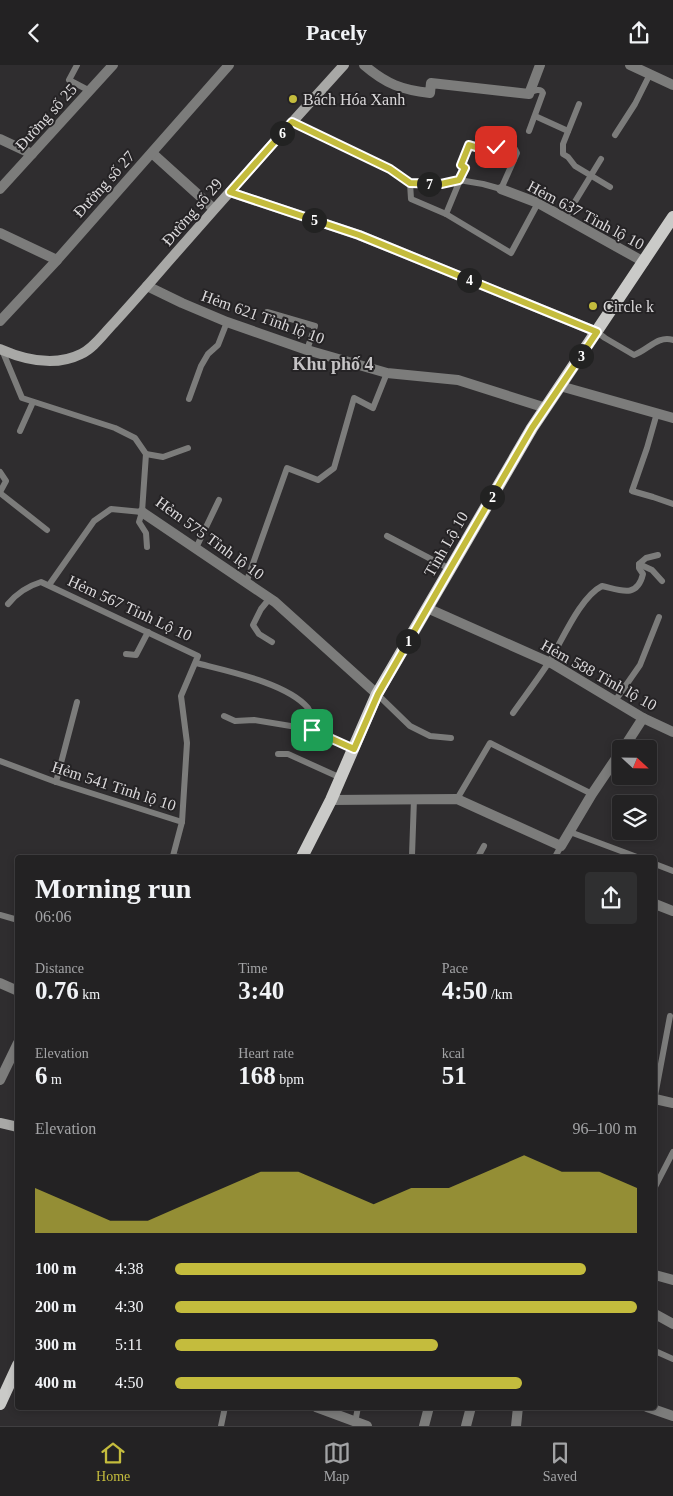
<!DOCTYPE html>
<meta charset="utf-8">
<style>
:root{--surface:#232223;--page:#2f2f30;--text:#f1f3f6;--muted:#a3a4a6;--line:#403f41;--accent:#c4bc3d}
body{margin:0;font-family:"Times New Roman",serif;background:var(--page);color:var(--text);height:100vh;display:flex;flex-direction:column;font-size:19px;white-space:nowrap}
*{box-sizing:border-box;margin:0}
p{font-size:16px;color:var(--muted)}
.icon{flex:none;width:28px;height:28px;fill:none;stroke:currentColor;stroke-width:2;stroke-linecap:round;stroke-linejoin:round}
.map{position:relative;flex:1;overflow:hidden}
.drawer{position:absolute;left:15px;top:790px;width:642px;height:555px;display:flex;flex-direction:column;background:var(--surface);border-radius:5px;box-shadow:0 2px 8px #0003,0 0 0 1px var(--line)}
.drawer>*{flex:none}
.needle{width:32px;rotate:112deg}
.buttons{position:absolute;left:612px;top:675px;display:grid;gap:10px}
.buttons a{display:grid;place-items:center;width:45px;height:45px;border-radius:5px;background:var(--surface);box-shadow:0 2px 8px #0003,0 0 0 1px var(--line);font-size:25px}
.pin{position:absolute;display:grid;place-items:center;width:42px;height:42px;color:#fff;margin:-21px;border-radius:10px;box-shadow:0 2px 8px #0006}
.km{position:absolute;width:25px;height:25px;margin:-12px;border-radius:50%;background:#222;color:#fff;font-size:14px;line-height:25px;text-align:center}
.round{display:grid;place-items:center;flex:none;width:52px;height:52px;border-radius:5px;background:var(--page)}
.overview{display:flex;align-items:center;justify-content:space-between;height:85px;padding:0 20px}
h1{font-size:28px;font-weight:700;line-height:38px}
.metrics{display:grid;grid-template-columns:repeat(3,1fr);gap:8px;height:85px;padding:5px 20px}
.metrics div{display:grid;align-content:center}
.metrics b{font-size:25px;font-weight:700}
.metrics small{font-size:14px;font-weight:400}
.metrics p{font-size:14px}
.chart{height:140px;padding:10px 20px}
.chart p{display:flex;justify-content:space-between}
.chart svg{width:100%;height:90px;margin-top:5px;fill:var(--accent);opacity:.7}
ul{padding:0 20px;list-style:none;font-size:16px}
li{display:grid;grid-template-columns:80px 60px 1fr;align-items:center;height:38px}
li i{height:12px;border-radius:6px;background:var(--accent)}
header{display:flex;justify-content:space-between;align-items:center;height:65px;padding:0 20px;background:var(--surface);font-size:22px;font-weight:700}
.dock{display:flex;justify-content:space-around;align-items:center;height:70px;border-top:1px solid var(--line);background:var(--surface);font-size:14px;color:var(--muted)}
.dock a{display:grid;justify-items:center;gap:2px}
.dock .selected{color:var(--accent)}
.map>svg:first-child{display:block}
</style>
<header><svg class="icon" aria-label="back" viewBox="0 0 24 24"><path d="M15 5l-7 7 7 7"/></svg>Pacely<svg class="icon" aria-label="share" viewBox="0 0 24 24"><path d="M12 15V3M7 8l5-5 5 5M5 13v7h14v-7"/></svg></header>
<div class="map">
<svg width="673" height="1361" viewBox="0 0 673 1361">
<rect width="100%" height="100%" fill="#2f2d2f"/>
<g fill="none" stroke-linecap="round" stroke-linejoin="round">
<g stroke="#7c7c7b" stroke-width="6">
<polyline points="77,0 69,15 90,26"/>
<polyline points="579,39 563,79 563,89 568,92 575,101 610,122"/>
<polyline points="535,51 568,66"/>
<polyline points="292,57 390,104 410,118 441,119 459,115 483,119 501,124 517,88 515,84 510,82 482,84 469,80 461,100 465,103 446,149"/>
<path d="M529,66L543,28C541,23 534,25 530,28"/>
<polyline points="615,70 635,39 650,9"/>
<polyline points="410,118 411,134 446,149 511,188 538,138"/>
<polyline points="565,153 601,94"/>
<polyline points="267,247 315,261 307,285"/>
<path d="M597,267L605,273L634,290C648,285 658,270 673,275"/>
<polyline points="2,285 22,333 115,363 135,373 146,389 142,447 139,457 146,468 147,482"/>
<polyline points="189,334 201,301 208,289 218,280 227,257"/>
<polyline points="657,348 647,383 632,426 653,432 673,439"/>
<polyline points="20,366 33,337"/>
<polyline points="146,389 163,392 188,383"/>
<polyline points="0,407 6,416 0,427"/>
<polyline points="0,428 47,465"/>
<polyline points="387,471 450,504"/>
<polyline points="196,483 219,435"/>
<polyline points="639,499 652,505 662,516"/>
<polyline points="246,518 287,403 318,415 334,403 354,333 373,343 387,308"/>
<polyline points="49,520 94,456 111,444 142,447"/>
<polyline points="270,533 261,544 253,560 259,569 272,577"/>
<path d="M8,539C17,528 28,521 41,517L198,591L181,631L187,678L182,757"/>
<polyline points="126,589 136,590 148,567"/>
<path d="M196,598C227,606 287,618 308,643C313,650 312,657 312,665"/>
<polyline points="377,629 410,661 430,671 451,673"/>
<polyline points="615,636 640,600 659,552"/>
<path d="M513,648C525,631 538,614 549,597C562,576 580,532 602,521C620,525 637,534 643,509L639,503V499L646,493L658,490"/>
<polyline points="224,651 235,656 254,655 309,664 354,684"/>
<polyline points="278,689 288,689 341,713"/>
<polyline points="0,696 56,717 182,757 173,791 179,792"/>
<polyline points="56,717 77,637"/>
<polyline points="457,734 490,678 592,729"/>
<polyline points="570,767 637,792"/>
<polyline points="412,790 414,734"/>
<polyline points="478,792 484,781"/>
<polyline points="555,792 561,781"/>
<polyline points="655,799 673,806"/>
<polyline points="0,850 18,855"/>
<polyline points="655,1031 670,951"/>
<polyline points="655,1122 673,1087"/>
<polyline points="655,1286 673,1294"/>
<polyline points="355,1358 358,1342"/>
<polyline points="221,1361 225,1342"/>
</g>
<g stroke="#7c7c7b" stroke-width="10">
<path d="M364,0C386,19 402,25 430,28L431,18L529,29L540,0"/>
<polyline points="630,0 673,20"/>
<polyline points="0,74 32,89"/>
<polyline points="152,88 214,144"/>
<polyline points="0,124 113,0"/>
<polyline points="501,124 538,138 644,197"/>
<polyline points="230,127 359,170 597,267"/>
<polyline points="0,168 57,195"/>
<polyline points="147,221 182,238 227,257 307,285 387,308 458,315 546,343"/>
<polyline points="0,256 57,195 229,0"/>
<polyline points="560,321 673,353"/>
<polyline points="142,447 275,537 377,629"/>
<polyline points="427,543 553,599 643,653 673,667"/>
<polyline points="623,684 643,653"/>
<polyline points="331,735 457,734 561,781 592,729 621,686"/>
<polyline points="655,839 673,846"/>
<polyline points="0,918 18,926"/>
<polyline points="0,1015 18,978"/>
<polyline points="655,1034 673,1038"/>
<polyline points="655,1210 673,1215"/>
<polyline points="655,1249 673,1259"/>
<polyline points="316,1342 367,1361"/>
<polyline points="647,1342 673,1351"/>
<polyline points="424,1361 429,1342"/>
<polyline points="466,1361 471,1342"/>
<polyline points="516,1361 518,1342"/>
</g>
<g stroke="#a8a8a6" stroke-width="10">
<path d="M0,284C25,295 55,302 81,289C94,283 104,268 114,258C132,238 149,219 167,198C225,132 284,66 344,0"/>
<polyline points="0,1058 18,1062"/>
</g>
<g stroke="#cacac8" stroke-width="12">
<polyline points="302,792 331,735 377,629 450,504 532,363 673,152"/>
<polyline points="0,1339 18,1300"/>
</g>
</g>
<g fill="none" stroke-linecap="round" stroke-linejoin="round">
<defs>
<polyline id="route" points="312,665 354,684 378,629 450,504 532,363 597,267 359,170 230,127 292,57 390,104 410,118 441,119 459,115 465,103 461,100 469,80 482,84 496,82"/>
</defs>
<use href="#route" stroke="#fff" stroke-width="10"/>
<use href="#route" stroke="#c4bc3d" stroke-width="6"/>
</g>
<g fill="#c4bc3d" stroke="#252325" stroke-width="2">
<circle cx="293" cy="34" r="5"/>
<circle cx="593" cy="241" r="5"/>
</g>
<g text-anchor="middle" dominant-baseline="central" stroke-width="4" stroke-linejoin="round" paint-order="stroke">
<g font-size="16" fill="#dbd9db" stroke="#252325" text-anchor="start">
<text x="303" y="34">Bách Hóa Xanh</text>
<text x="603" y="241">Circle k</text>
</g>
<g font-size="16" fill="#dbd9db" stroke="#252325">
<text transform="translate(46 52) rotate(-48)">Đường số 25</text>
<text transform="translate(104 119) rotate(-48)">Đường số 27</text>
<text transform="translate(192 147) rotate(-49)">Đường số 29</text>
<text transform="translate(586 150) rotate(28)">Hẻm 637 Tỉnh lộ 10</text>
<text transform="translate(263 252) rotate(20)">Hẻm 621 Tỉnh lộ 10</text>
<text transform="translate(210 473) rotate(36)">Hẻm 575 Tỉnh lộ 10</text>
<text transform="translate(446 479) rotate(-60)">Tỉnh Lộ 10</text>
<text transform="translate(130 543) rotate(25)">Hẻm 567 Tỉnh Lộ 10</text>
<text transform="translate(599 610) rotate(29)">Hẻm 588 Tỉnh lộ 10</text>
<text transform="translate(114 721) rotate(18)">Hẻm 541 Tỉnh lộ 10</text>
</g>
<g font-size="18" font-weight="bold" fill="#c5c3c5" stroke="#252325">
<text x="333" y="299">Khu phố 4</text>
</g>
</g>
</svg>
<div class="buttons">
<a><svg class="needle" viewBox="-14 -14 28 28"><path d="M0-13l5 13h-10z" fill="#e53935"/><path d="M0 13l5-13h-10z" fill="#a3a4a6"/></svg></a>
<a><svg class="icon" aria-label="layers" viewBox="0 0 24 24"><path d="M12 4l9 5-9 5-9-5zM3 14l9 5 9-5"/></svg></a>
</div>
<div class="pin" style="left:312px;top:665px;background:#1e9e55"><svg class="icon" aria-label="arrive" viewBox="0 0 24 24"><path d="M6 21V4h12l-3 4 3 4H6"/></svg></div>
<div class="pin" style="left:496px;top:82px;background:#d93025"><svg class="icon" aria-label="check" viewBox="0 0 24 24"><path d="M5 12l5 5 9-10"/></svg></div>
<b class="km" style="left:408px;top:576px">1</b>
<b class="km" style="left:492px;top:432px">2</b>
<b class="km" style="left:581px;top:291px">3</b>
<b class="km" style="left:469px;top:215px">4</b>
<b class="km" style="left:314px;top:155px">5</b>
<b class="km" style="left:282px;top:68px">6</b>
<b class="km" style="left:429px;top:119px">7</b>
<section class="drawer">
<div class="overview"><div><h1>Morning run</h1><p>06:06</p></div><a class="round"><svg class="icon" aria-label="share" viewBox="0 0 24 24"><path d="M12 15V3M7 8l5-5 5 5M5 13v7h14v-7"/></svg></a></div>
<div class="metrics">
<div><p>Distance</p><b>0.76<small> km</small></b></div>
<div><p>Time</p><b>3:40</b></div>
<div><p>Pace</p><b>4:50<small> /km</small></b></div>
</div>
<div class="metrics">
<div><p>Elevation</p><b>6<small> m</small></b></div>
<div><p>Heart rate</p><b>168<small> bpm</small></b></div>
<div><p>kcal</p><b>51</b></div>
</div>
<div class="chart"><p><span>Elevation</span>96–100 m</p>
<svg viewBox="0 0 160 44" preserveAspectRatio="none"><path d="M0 44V22L10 30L20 38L30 38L40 30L50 22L60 14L70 14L80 22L90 30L100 22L110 22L120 14L130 6L140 14L150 14L160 22V44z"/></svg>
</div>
<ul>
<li><b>100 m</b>4:38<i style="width:89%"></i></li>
<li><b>200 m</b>4:30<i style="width:100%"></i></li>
<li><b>300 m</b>5:11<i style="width:57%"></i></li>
<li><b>400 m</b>4:50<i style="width:75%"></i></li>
</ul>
</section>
</div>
<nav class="dock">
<a class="selected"><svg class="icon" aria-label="home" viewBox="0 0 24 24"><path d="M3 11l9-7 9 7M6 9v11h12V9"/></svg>Home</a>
<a><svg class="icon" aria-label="map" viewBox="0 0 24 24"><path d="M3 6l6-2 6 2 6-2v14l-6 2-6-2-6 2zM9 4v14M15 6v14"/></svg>Map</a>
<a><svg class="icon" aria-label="saved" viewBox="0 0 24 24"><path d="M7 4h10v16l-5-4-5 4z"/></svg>Saved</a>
</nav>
